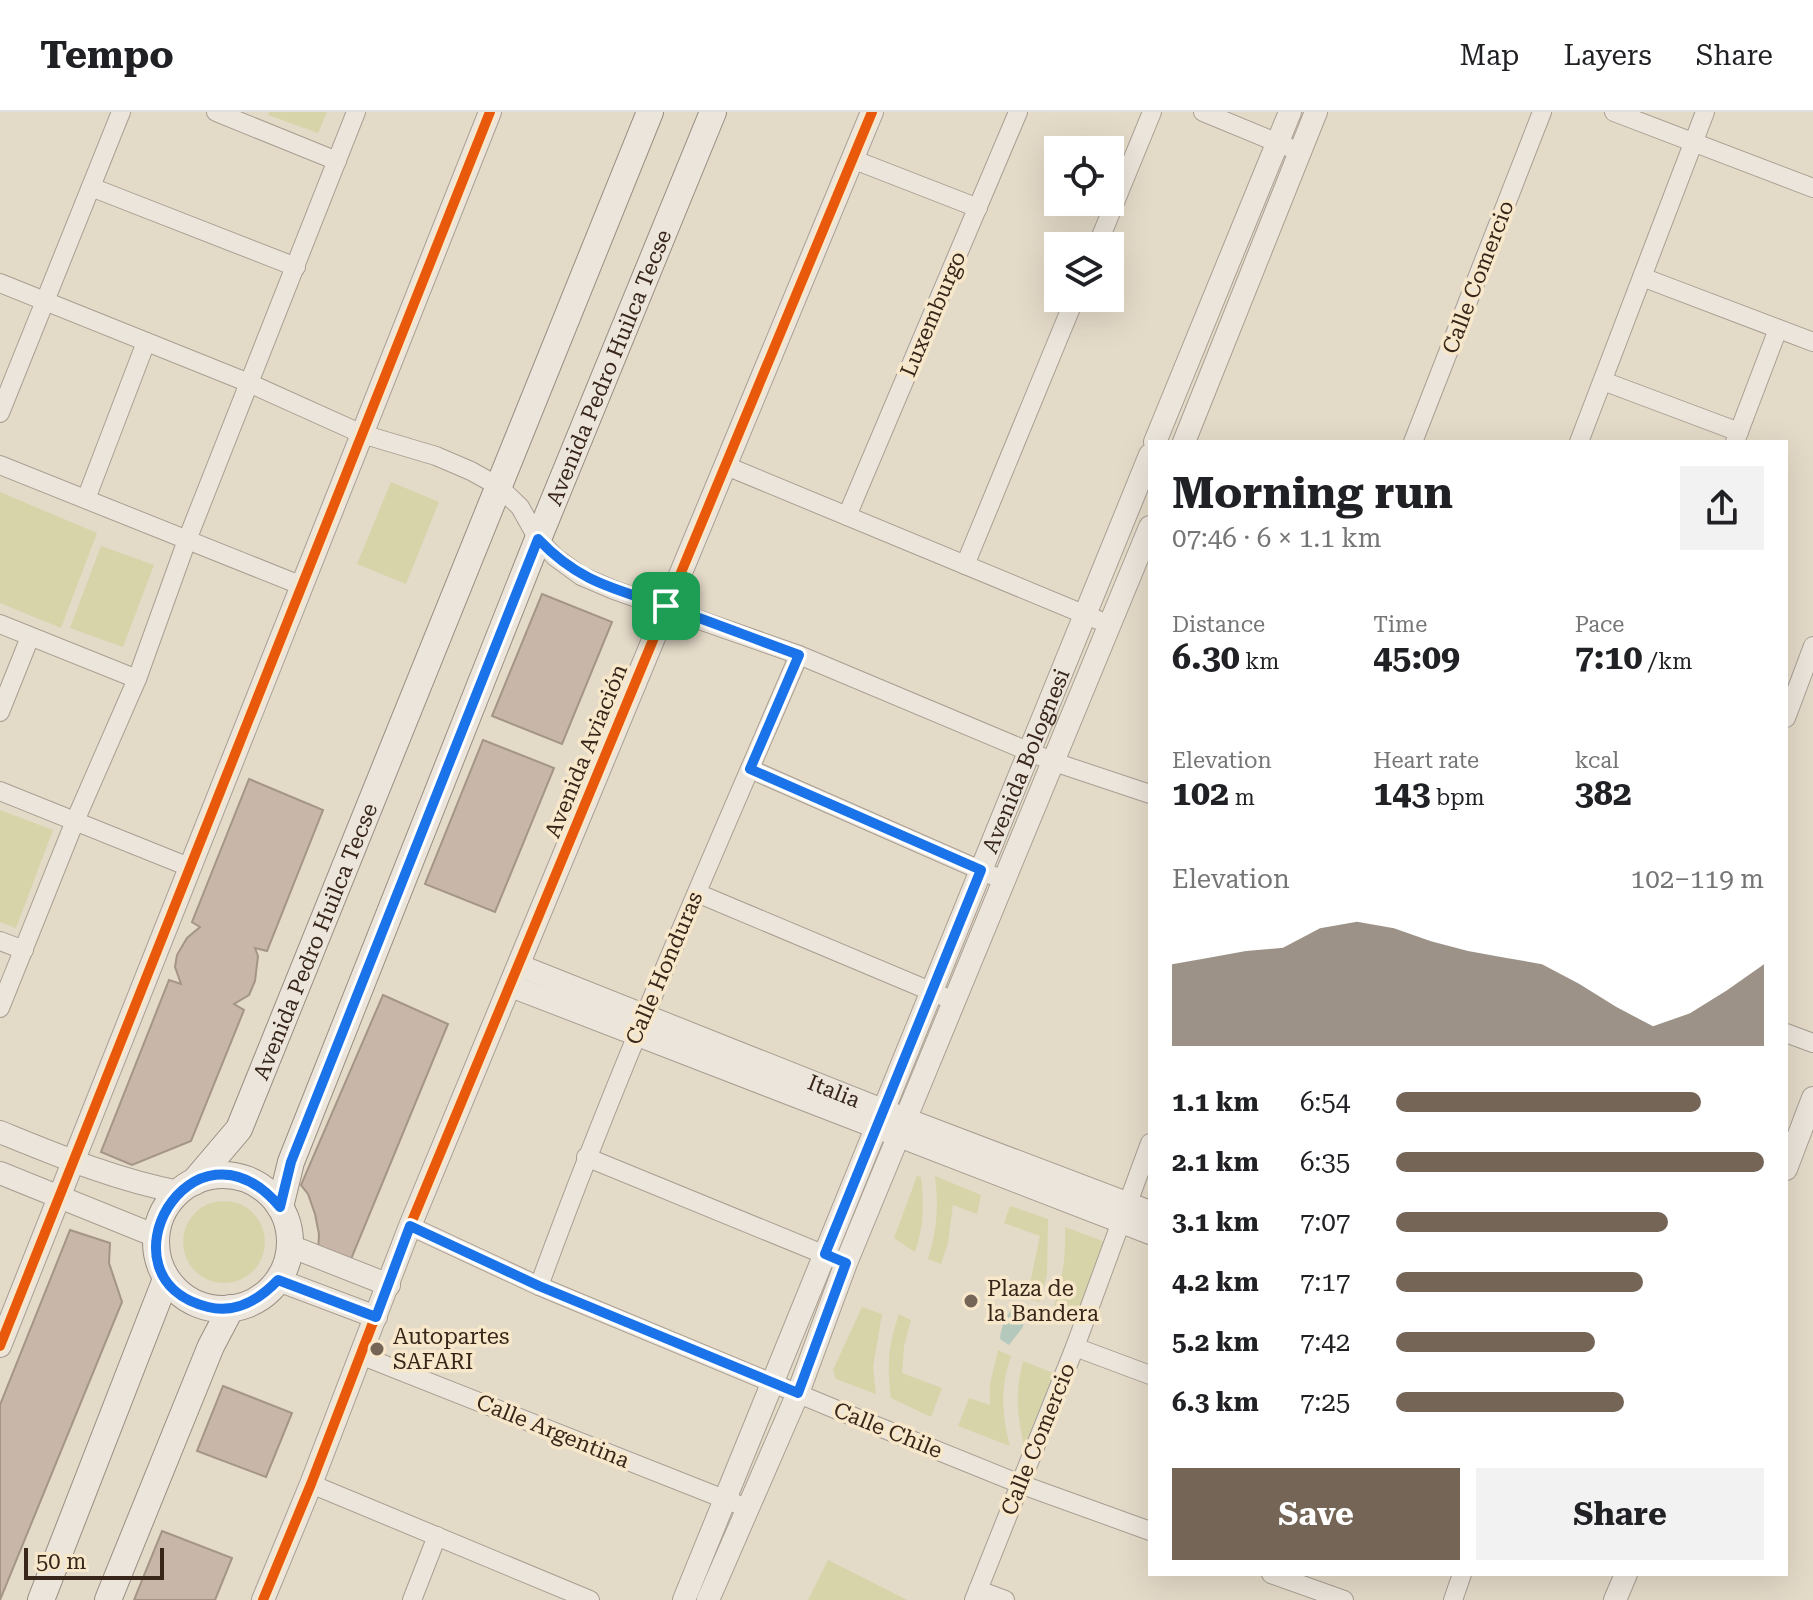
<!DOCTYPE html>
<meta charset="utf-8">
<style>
:root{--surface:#fff;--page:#f2f2f2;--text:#202124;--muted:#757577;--line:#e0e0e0;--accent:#746557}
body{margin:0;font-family:"Roboto Serif",serif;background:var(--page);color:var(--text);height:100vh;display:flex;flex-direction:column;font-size:30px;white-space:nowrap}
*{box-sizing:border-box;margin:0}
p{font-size:26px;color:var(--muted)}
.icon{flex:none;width:44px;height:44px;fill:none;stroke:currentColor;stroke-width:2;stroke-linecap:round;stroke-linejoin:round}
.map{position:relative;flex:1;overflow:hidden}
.sheet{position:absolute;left:1148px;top:328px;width:640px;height:1136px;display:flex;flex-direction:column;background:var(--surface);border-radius:0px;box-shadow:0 8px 32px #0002}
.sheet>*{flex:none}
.controls{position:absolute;left:1044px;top:24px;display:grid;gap:16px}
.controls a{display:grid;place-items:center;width:80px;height:80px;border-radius:0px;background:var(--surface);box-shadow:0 8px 32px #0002;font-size:40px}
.scale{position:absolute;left:24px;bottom:20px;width:140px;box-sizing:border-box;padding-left:8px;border:4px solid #38261a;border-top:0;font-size:22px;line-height:28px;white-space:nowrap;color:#38261a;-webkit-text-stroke:6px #f8e8cb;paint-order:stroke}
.pin{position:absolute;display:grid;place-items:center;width:68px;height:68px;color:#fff;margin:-34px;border-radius:16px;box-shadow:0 4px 12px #0006}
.round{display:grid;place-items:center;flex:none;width:84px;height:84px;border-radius:0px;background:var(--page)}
.head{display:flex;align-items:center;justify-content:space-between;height:136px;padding:0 24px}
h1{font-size:44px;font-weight:700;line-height:60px}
.metrics{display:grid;grid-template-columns:repeat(3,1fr);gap:12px;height:136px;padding:8px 24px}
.metrics div{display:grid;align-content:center}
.metrics b{font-size:34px;font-weight:700}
.metrics small{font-size:22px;font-weight:400}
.metrics p{font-size:22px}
.chart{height:224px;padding:16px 24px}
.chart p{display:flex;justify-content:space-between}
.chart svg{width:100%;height:144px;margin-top:8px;fill:var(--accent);opacity:.7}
.button{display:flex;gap:16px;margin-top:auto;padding:16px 24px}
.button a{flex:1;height:92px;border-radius:0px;background:var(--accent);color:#fff;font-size:32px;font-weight:700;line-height:92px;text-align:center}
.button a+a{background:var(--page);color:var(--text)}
ul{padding:0 24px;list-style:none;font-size:26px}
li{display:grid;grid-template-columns:128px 96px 1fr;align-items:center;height:60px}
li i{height:20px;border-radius:10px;background:var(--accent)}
header{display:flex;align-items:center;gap:48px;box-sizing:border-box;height:112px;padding:0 40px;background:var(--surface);border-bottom:2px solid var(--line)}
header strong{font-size:38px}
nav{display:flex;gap:44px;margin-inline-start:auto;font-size:28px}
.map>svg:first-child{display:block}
</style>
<header>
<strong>Tempo</strong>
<nav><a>Map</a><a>Layers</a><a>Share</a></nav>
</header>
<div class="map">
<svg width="1813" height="1488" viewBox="0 0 1813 1488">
<rect width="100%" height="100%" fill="#e4dac8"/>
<g fill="#d7d4a9">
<polygon points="269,0 327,0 318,21 268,3"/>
<polygon points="391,370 439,390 406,472 357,452"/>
<polygon points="0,380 97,421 61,516 0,491"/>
<polygon points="101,434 154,453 123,535 70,516"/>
<polygon points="0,698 53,718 16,816 0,810"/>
<path d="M917,1064L921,1065C924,1092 924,1114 915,1140L894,1126Z"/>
<path d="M935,1064L981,1083L977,1102L953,1093L948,1131L941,1152L928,1147C937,1118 939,1094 935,1064Z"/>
<circle cx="224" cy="1130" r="41"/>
<polygon points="1010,1094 1048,1107 1047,1163 1039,1190 1027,1186 1040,1124 1004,1111"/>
<path d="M1065,1115L1105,1130L1079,1204L1054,1194C1063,1167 1066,1144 1065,1115Z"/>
<polygon points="862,1195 882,1202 873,1255 876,1282 836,1267 833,1258"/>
<path d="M899,1202L911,1208L904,1234L902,1261L942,1276L931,1305L891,1286C887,1253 888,1234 899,1202Z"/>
<path d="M998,1238L1011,1244C1000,1275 1002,1303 1010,1334L958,1314L969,1286L990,1293V1272Z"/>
<path d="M1023,1249L1058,1263L1030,1336L1024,1334C1017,1301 1015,1281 1023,1249Z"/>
<polygon points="828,1448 907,1488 808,1488"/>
</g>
<path fill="#b4c9bb" d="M1017,1192L1024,1195L1023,1215L1009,1233L1000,1227C1001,1213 1007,1201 1017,1192Z"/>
<g fill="#c8b7a8" stroke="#a49587" stroke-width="2">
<polygon points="542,482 612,510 562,632 492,604"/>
<polygon points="483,628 554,656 495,800 425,772"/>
<polygon points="249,667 323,698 267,839 255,836 258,844 255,869 249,883 234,892 244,898 191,1029 132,1053 101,1040 169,868 181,872 175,855 177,843 187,826 200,815 192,810"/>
<polygon points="383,883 448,912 349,1152 318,1141 319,1122 315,1102 308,1082 301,1073"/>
<polygon points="70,1118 110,1131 109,1151 122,1190 0,1488 0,1293"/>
<polygon points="223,1274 292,1301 266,1365 197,1339"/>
<polygon points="162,1419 232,1446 215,1488 134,1488"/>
</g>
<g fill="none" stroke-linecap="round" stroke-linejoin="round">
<defs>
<g id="minor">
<polyline points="216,0 337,49"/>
<polyline points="1203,0 1300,40"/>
<polyline points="1614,0 1813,76"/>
<polyline points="852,47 978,96"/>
<polyline points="91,75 296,155"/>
<polyline points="1097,134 1152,0"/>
<polyline points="1642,165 1813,230"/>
<polyline points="0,171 249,271 362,322 436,344 471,359 498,374 520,395 538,427 555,445 581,464 614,478 799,543 1054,650 1150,682"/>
<polyline points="1603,269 1739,320"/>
<polyline points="0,301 121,0"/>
<polyline points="1413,330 1542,0"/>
<polyline points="1579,330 1705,0"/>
<polyline points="1735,330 1778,217"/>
<polyline points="0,353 300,473"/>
<polyline points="724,353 1110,513"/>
<polyline points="86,387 146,230"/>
<polyline points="847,404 1018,0"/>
<polyline points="965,453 1075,186"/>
<polyline points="0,512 137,567"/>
<polyline points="0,600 30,525"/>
<polyline points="1786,606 1813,534"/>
<polyline points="750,657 1005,769"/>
<polyline points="0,679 189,755"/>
<polyline points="697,781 954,889"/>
<polyline points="0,829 24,838"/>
<polyline points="0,896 75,709 137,567 187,428 356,0"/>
<polyline points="1786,921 1813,931"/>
<polyline points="586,1045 835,1147"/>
<polyline points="410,1114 539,1174 847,1302 1020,1372 1150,1419"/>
<path d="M539,1174C617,960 709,752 799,543"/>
<polyline points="1075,1235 1150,1263"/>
<polyline points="360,1243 747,1396"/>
<polyline points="311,1372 590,1488"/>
<polyline points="1271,1462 1344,1488"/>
<polyline points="978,1478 1005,1488"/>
<polyline points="412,1488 437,1424"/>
<polyline points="974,1488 1075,1235 1150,1031"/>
<polyline points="1453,1488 1462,1462"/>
</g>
<g id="tertiary">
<polyline points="1155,330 1290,0"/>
<polyline points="1184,330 1316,0"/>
<path id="s1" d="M520,854L905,1007L1150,1100"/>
<polyline points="511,874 1150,1121"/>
<path d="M0,1020C59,1044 116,1068 179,1080"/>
<polyline points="1786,1057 1813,986"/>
<polyline points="0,1061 156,1124"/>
<polyline points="290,1134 389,1173"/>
<polyline points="278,1168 376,1205"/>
<polyline points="0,1234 490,0"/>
<polyline points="263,1488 311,1372 410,1114 872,0"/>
<path id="s2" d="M684,1488L1150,343"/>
<polyline points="708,1488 798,1281 846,1151 1150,415"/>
<polyline points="1615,1488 1626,1462"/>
</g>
<g id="secondary">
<circle cx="223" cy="1130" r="67"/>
<path id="s3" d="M194,1070L239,1017L650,0"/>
<path id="s4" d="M280,1095L291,1050L538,427L713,0"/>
<polyline points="41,1488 166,1167"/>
<polyline points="108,1488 211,1234 231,1196"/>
</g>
</defs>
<use href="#minor" stroke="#a99f92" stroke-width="20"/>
<use href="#tertiary" stroke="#a99f92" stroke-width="24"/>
<use href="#secondary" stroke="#988e82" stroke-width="28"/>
<use href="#minor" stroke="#ece5db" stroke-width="18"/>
<use href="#tertiary" stroke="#ece5db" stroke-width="22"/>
<use href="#secondary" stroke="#ece5db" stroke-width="26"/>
<defs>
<g id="cycleway">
<polyline points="0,1234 490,0"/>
<polyline points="263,1488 311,1372 410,1114 872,0"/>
</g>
</defs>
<use href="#cycleway" stroke="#f8e8cb" stroke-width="15"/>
<use href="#cycleway" stroke="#e8590c" stroke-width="10"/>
</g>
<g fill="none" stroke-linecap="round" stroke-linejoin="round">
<defs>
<path id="route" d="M538,427C579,470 613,476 666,494C711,510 755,527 799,543L750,657L981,758L825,1142L846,1151L798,1281L539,1174L410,1114L376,1205L278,1168C259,1188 236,1202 208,1195C93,1167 192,991 280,1095L291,1050Z"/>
</defs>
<use href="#route" stroke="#fff" stroke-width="16"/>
<use href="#route" stroke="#1a73e8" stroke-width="10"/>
</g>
<g fill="#746557" stroke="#f8e8cb" stroke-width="3">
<circle cx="971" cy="1189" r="8"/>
<circle cx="377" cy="1237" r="8"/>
</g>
<g text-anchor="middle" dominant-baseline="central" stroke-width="7" stroke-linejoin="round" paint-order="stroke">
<g font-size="22" fill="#38261a" stroke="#f8e8cb">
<text transform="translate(1478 165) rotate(-69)">Calle Comercio</text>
<text transform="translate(933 202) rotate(-67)">Luxemburgo</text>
<text stroke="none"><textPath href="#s4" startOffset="902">Avenida Pedro Huilca Tecse</textPath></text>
<text transform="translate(586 639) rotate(-68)">Avenida Aviación</text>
<text stroke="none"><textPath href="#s2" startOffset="906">Avenida Bolognesi</textPath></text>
<text stroke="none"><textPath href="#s3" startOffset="272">Avenida Pedro Huilca Tecse</textPath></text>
<text transform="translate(664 856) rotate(-67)">Calle Honduras</text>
<text stroke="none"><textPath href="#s1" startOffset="338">Italia</textPath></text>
<text transform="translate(888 1318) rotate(22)">Calle Chile</text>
<text transform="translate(553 1319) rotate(22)">Calle Argentina</text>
<text transform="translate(1038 1327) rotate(-68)">Calle Comercio</text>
</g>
<g font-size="22" fill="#38261a" stroke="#f8e8cb" text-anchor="start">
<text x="987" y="1176">Plaza de<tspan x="987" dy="25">la Bandera</tspan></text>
<text x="393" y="1224">Autopartes<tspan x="393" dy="25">SAFARI</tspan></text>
</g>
</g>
</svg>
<div class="controls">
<a><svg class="icon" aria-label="locate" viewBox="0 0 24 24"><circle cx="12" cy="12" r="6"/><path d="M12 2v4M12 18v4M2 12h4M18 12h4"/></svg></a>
<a><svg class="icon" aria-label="layers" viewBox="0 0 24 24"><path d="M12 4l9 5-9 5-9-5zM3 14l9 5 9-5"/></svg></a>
</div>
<div class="scale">50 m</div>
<div class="pin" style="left:666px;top:494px;background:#1e9e55"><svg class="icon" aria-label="arrive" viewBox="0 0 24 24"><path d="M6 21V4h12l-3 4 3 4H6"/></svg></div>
<section class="sheet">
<div class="head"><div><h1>Morning run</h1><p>07:46 · 6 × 1.1 km</p></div><a class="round"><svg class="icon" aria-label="share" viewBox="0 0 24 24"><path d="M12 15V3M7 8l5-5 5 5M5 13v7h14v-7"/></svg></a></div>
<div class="metrics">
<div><p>Distance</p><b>6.30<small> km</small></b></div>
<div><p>Time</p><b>45:09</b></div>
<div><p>Pace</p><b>7:10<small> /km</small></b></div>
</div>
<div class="metrics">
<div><p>Elevation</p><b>102<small> m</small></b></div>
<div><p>Heart rate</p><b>143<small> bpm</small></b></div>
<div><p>kcal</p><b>382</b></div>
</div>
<div class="chart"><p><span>Elevation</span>102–119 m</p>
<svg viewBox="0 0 160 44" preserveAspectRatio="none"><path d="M0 44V19L10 17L20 15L30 14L40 8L50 6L60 8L70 12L80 15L90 17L100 19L110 25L120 32L130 38L140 34L150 27L160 19V44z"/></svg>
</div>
<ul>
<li><b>1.1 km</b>6:54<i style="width:83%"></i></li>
<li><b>2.1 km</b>6:35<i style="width:100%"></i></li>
<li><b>3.1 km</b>7:07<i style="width:74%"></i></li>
<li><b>4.2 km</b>7:17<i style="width:67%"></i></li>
<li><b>5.2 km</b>7:42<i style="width:54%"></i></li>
<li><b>6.3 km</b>7:25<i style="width:62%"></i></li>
</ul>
<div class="button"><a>Save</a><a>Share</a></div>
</section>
</div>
